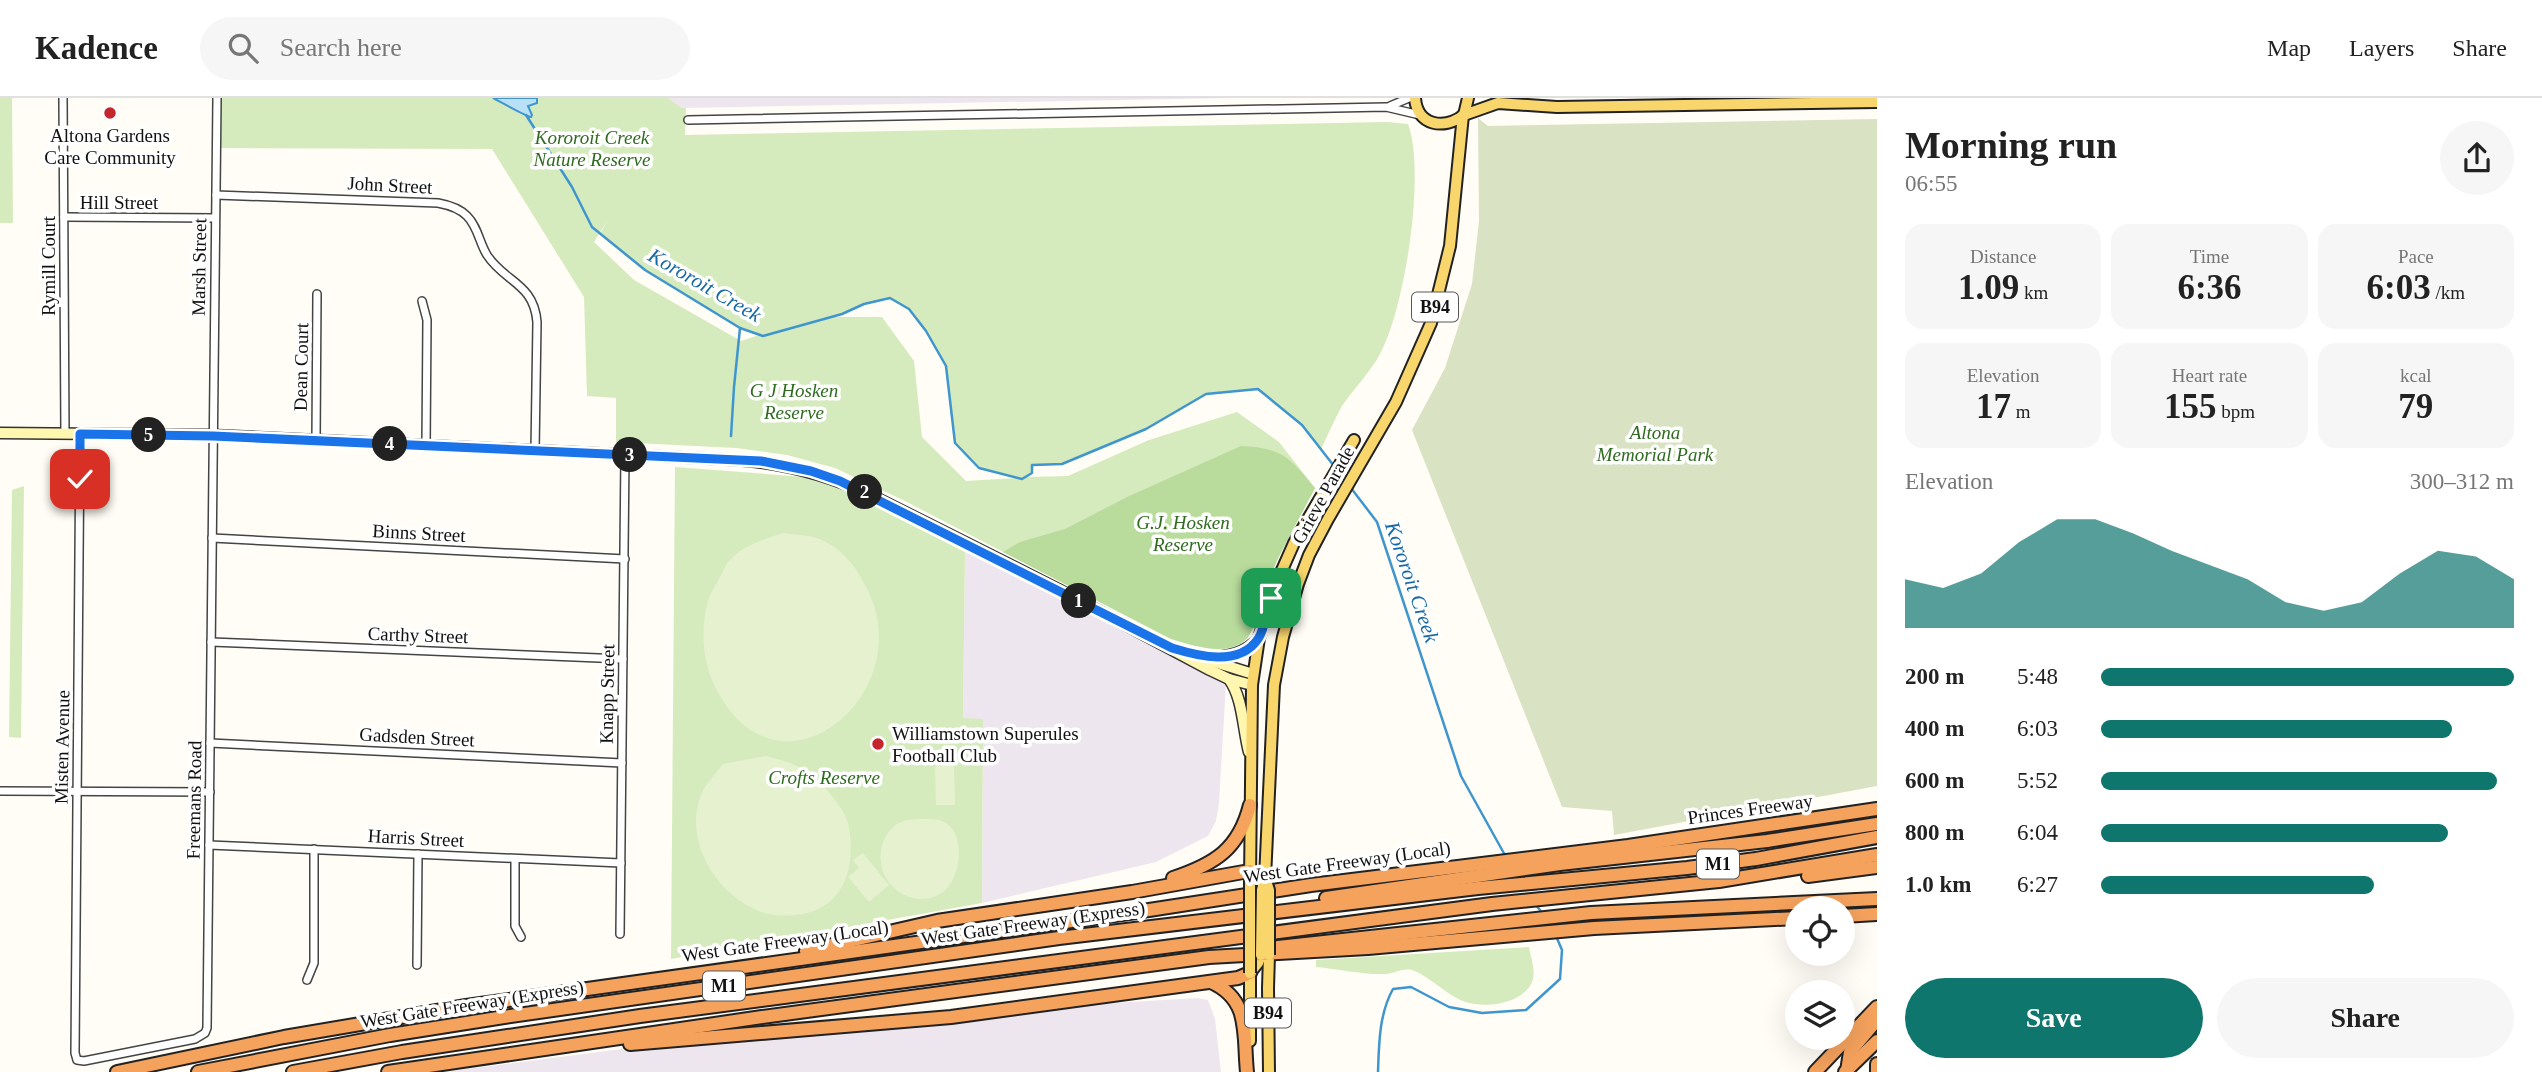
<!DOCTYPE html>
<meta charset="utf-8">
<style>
:root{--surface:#fff;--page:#f6f6f6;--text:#222;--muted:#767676;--line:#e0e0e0;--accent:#0f766e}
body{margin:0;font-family:Georgia,serif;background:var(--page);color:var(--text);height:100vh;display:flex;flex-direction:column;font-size:26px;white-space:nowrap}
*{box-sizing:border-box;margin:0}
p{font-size:23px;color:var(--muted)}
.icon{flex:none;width:38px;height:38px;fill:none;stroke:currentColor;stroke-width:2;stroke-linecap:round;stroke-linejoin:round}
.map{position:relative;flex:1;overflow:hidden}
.side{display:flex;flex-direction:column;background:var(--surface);width:665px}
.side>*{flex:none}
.buttons{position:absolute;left:1785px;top:798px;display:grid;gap:14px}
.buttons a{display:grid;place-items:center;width:70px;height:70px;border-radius:50%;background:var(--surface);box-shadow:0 7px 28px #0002;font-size:35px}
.pin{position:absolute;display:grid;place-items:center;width:60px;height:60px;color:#fff;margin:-30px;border-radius:14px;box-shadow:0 4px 10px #0006}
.km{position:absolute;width:35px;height:35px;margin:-18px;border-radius:50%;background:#222;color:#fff;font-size:19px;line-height:35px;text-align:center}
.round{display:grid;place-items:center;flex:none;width:74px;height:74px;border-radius:37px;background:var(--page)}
.overview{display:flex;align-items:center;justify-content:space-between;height:119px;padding:0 28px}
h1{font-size:38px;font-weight:600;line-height:52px}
.metrics{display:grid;grid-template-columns:repeat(3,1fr);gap:10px;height:119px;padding:7px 28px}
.metrics div{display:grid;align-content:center;border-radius:18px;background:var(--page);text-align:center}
.metrics b{font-size:35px;font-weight:600}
.metrics small{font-size:19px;font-weight:400}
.metrics p{font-size:19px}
.chart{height:196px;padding:14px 28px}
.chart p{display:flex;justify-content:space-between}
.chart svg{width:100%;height:126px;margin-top:7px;fill:var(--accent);opacity:.7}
.button{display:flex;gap:14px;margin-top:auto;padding:14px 28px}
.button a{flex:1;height:80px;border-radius:42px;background:var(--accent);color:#fff;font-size:28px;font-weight:600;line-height:80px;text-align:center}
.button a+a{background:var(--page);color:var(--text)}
ul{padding:0 28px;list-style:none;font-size:23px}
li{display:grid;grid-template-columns:112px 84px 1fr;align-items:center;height:52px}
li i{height:18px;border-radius:9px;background:var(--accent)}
header{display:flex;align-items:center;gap:42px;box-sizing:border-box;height:98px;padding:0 35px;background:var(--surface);border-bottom:2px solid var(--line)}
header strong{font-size:33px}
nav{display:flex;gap:38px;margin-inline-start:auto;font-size:24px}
.search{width:490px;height:63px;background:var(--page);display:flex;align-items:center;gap:18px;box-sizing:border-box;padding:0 24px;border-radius:38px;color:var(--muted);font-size:26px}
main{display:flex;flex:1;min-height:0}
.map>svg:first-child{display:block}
</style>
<header>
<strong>Kadence</strong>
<div class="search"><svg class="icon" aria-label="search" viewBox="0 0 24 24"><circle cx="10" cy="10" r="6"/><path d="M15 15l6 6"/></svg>Search here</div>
<nav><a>Map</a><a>Layers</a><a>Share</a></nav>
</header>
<main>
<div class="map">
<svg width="1877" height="974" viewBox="0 0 1877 974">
<rect width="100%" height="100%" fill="#fffdf5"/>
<g fill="#eee6ef">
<polygon points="668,0 1229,0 682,10"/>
<polygon points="965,454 1226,585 1219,705 1216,723 1208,738 1156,764 982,805 983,621 963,621"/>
<polygon points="1197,900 1208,902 1215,921 1221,974 445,974 730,937 967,914"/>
</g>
<g fill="#d5ebbd" fill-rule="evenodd">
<polygon points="0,0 12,0 13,125 0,125"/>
<path d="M220,0H668L682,10H686L685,37L1387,24L1408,26C1426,74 1405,210 1380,256C1370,275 1354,290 1342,308C1334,322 1328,337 1321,351L1302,327L1257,291L1206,296L1146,331L1062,366L1032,367V375L1025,379L1068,378L1149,342L1237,314L1279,344L1315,390C1296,427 1274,463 1260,503C1255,518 1255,538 1240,546C1220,557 1192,547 1171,541L903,402L835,370L787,357L736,350L616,344V300L587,298L584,199L492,51L220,50ZM607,123L600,136L645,172L740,230L759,237L741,243L634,182L594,144ZM889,200L909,211L926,233L946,268L955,345L979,370L1016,380L966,383L922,339L914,263L882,219H832L864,206Z"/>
<polygon points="675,369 818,380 965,454 963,620 983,621 982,805 671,861"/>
<polygon points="24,388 21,640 9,639 12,392"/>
<path d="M1529,849C1531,860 1537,876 1531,886C1520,907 1483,911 1463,903C1447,897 1426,876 1412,872C1403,870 1395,875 1386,876C1364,877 1338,871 1316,869V862Z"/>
</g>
<path fill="#b9dc9c" d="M1241,348C1283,350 1289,359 1315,390C1296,427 1274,463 1260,503C1255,518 1255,538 1240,546C1220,557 1192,547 1171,541L1003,454L1020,444L1065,431L1127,399Z"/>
<polygon fill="#d9e3c4" points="1478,20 1488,28 1877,21 1877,688 1614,737 1612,713 1562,709 1412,332 1445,270 1472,186 1479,123"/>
<g fill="#e6f2cf">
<path d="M783,435C795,437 813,437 824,443C842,451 855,468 864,485C927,595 773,721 712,582C702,559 701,527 708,503C710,495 716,487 720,479C723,474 726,465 731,461C744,447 765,441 783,435Z"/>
<path d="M766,658C802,668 812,671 835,702C842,712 847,718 849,730C856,771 843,812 796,817C784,818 771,818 759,813C716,796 683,743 701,697C705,686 716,676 723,666Z"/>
<polygon points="954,667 955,707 936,707 935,668"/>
<path d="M925,721C932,721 940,721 946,725C965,737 961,774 948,789C931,809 901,802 888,783C874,764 880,731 904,723C910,721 918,721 925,721Z"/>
<polygon points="863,755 889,787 869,804 848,779 859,770 853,762"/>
</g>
<path fill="#b9e0f7" stroke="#3f96cf" stroke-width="2" d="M493,0H537V5L528,8L532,17L531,19C527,19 499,3 493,0Z"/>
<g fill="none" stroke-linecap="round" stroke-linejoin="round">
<g stroke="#3f96cf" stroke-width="2.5">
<polyline points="526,17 572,89 592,129 645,172 740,230 763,238 842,216 864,206 890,200 909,211 926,233 946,268 955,345 979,370 1022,381 1032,375 1032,367 1062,366 1146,331 1206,296 1258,291 1302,327 1334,368"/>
<polyline points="731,338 734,289 740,230"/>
<polyline points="1351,390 1377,424 1461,678 1506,759"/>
<polyline points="1535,806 1544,817"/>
<path d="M1378,974C1379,946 1379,916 1393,891L1411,889L1449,909L1482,915L1526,912L1560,881L1562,852L1556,838"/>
</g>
<defs>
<g id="street">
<polyline points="63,0 65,336"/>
<polyline points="1390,8 1409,0"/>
<polyline points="688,22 1386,9 1420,17"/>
<path d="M216,97L438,105C449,107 459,110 467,118C478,129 479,144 487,157C504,184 534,185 537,224L535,353"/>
<polyline points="64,119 215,120"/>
<polyline points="422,203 427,222 426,348"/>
<polyline points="80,336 75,955 77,962 84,963 195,941 205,935 207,930 217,0"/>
<polyline points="316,342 317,196"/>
<polyline points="212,440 625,461"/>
<polyline points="211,544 623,561"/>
<polyline points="210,645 622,665"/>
<polyline points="0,693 210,694"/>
<polyline points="209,747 621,765"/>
<polyline points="515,761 515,828 521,839"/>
<polyline points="620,836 625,357"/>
<polyline points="417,867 418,756"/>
<polyline points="307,882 314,865 314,751"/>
</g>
<g id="secondary">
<path d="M0,335L213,337L736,362C784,365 825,376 869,396L1058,491L1210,572L1229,581L1252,587"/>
<polyline points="1189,556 1253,576"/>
<path d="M1209,560C1230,558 1244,556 1259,540"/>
<path d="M1229,581C1243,600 1243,631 1249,654"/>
</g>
<g id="primary">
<path d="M1415,0C1417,28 1444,32 1464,17L1468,0"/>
<polyline points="1464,17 1498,5 1557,9 1877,4"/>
<polyline points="1265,780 1274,587 1283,539 1298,486 1309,457 1328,421 1396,304 1431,225 1450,148 1463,17"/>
<polyline points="1250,786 1252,587 1259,540 1278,481 1294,445 1354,342"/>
<polyline points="1250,943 1250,875 1258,865 1261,857"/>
<polyline points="1269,974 1268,890 1269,857"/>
</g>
<g id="highway">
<polyline points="1808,778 1877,769"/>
<path d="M1173,780C1215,766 1239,751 1250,707"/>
<polyline points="1326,800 1560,766 1767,743 1877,726"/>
<polyline points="1843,818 1877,816"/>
<polyline points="1278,849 1591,815 1877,801"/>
<polyline points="806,853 937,823 1132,794 1249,773"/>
<path d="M1211,884C1251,902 1243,936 1247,974"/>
<polyline points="630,946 951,919 1238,880 1250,875"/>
<polyline points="1847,973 1850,954 1877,922"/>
<polyline points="117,974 284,939 466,908 1136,814 1311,787 1628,748 1877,711"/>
<polyline points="198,974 390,937 504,919 1059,840 1478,790 1687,770 1756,761 1877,739"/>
<polyline points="293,974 402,954 640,918 1492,806 1719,783 1877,757"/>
<polyline points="388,974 762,919 1209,859 1368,850 1594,830 1797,820"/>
<polyline points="1815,974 1877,909"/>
<polyline points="1845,974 1877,943"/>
<polyline points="1877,974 1877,966"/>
</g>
</defs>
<use href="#street" stroke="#444" stroke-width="10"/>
<use href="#secondary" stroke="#333" stroke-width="13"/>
<use href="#primary" stroke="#222" stroke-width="14"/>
<use href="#highway" stroke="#222" stroke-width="16"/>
<use href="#street" stroke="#fff" stroke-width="7"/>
<use href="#secondary" stroke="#fff6b0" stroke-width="10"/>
<use href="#primary" stroke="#f9d66b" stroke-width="10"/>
<use href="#highway" stroke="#f5a25d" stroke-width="12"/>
<defs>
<g id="primary-bridge">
<polyline points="1265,780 1269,792 1269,857"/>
<polyline points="1261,857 1262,792 1265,780"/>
<polyline points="1250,875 1250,786"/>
</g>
</defs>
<use href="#primary-bridge" stroke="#222" stroke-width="14" stroke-linecap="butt"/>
<use href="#primary-bridge" stroke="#f9d66b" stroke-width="10"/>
</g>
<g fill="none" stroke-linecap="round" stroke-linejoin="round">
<defs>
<path id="route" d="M80,381V336L213,338L761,363L811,373L840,383L1172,550C1198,558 1239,569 1258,541C1265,531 1267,512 1271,500"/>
</defs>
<use href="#route" stroke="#fff" stroke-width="14"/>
<use href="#route" stroke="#1a73e8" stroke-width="9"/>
</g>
<g fill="#c4262e" stroke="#fff" stroke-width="2.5">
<circle cx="110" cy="15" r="7"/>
<circle cx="878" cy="646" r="7"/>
</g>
<g text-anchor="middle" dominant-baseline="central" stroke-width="7" stroke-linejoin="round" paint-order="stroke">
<g fill="#fff" stroke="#585858" stroke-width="2">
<rect x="1412" y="194.5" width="46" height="29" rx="5"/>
<rect x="1697" y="751.5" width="42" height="29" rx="5"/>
<rect x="703" y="873.5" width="42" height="29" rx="5"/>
<rect x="1245" y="900.5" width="46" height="29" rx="5"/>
</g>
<g font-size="18" font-weight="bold" fill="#111">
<text x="1435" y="209">B94</text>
<text x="1718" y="766">M1</text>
<text x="724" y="888">M1</text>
<text x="1268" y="915">B94</text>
</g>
<g font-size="19" fill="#111" stroke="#fff">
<text x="110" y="37">Altona Gardens<tspan x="110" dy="22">Care Community</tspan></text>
<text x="892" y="635" text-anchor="start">Williamstown Superules<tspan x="892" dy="22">Football Club</tspan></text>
</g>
<g font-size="19" font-style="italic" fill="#2f6b1f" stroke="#fff">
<text x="592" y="39">Kororoit Creek<tspan x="592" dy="22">Nature Reserve</tspan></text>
<text x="794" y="292">G J Hosken<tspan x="794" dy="22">Reserve</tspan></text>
<text x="1655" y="334">Altona<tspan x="1655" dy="22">Memorial Park</tspan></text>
<text x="1183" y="424">G.J. Hosken<tspan x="1183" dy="22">Reserve</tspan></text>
<text x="824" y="679">Crofts Reserve</text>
</g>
<g font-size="19" fill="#111" stroke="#fff">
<text transform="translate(390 87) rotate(3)">John Street</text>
<text x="119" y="104">Hill Street</text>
<text transform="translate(48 168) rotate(-90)">Rymill Court</text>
<text transform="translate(199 169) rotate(-89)">Marsh Street</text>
<text transform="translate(301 269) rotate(-89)">Dean Court</text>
<text transform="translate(1323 397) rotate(-61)">Grieve Parade</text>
<text transform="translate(419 435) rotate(3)">Binns Street</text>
<text transform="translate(418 537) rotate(2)">Carthy Street</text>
<text transform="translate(607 596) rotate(-89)">Knapp Street</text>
<text transform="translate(417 639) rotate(3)">Gadsden Street</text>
<text transform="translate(62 649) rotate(-89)">Misten Avenue</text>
<text transform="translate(194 702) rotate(-89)">Freemans Road</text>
<text transform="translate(1750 711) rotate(-8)">Princes Freeway</text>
<text transform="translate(416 740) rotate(3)">Harris Street</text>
<text transform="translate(1347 764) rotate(-8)">West Gate Freeway (Local)</text>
<text transform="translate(1033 825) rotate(-8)">West Gate Freeway (Express)</text>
<text transform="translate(785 843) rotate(-8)">West Gate Freeway (Local)</text>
<text transform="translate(472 906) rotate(-9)">West Gate Freeway (Express)</text>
</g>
<g font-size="21" font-style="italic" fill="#1768a6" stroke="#fff">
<text transform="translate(705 187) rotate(30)">Kororoit Creek</text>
<text transform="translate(1412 484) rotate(71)">Kororoit Creek</text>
</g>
</g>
</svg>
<div class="buttons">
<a><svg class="icon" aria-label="locate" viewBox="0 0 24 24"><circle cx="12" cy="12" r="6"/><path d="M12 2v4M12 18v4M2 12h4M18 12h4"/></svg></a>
<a><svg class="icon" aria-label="layers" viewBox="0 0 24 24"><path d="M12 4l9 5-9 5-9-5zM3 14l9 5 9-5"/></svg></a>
</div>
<div class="pin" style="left:1271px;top:500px;background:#1e9e55"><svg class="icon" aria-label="arrive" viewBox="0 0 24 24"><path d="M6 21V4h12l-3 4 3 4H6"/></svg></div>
<div class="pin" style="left:80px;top:381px;background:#d93025"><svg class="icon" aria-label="check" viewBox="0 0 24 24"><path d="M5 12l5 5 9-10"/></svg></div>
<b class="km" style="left:1079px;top:503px">1</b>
<b class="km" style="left:865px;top:394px">2</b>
<b class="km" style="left:630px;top:357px">3</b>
<b class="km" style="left:390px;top:346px">4</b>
<b class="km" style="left:149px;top:337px">5</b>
</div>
<section class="side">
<div class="overview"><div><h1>Morning run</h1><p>06:55</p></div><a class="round"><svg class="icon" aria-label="share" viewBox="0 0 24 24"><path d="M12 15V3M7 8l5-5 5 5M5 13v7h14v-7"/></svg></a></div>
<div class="metrics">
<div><p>Distance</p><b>1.09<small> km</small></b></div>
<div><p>Time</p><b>6:36</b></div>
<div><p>Pace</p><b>6:03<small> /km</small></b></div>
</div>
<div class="metrics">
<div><p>Elevation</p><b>17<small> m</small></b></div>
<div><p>Heart rate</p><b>155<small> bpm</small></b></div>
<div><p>kcal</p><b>79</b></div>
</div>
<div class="chart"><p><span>Elevation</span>300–312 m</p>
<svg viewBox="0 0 160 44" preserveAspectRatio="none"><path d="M0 44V27L10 30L20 25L30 14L40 6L50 6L60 11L70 17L80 22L90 27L100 35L110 38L120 35L130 25L140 17L150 19L160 27V44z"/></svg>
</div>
<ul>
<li><b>200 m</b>5:48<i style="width:100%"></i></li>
<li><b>400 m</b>6:03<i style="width:85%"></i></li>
<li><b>600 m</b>5:52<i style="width:96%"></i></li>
<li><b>800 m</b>6:04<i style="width:84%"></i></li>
<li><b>1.0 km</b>6:27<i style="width:66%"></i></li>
</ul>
<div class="button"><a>Save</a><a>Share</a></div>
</section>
</main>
